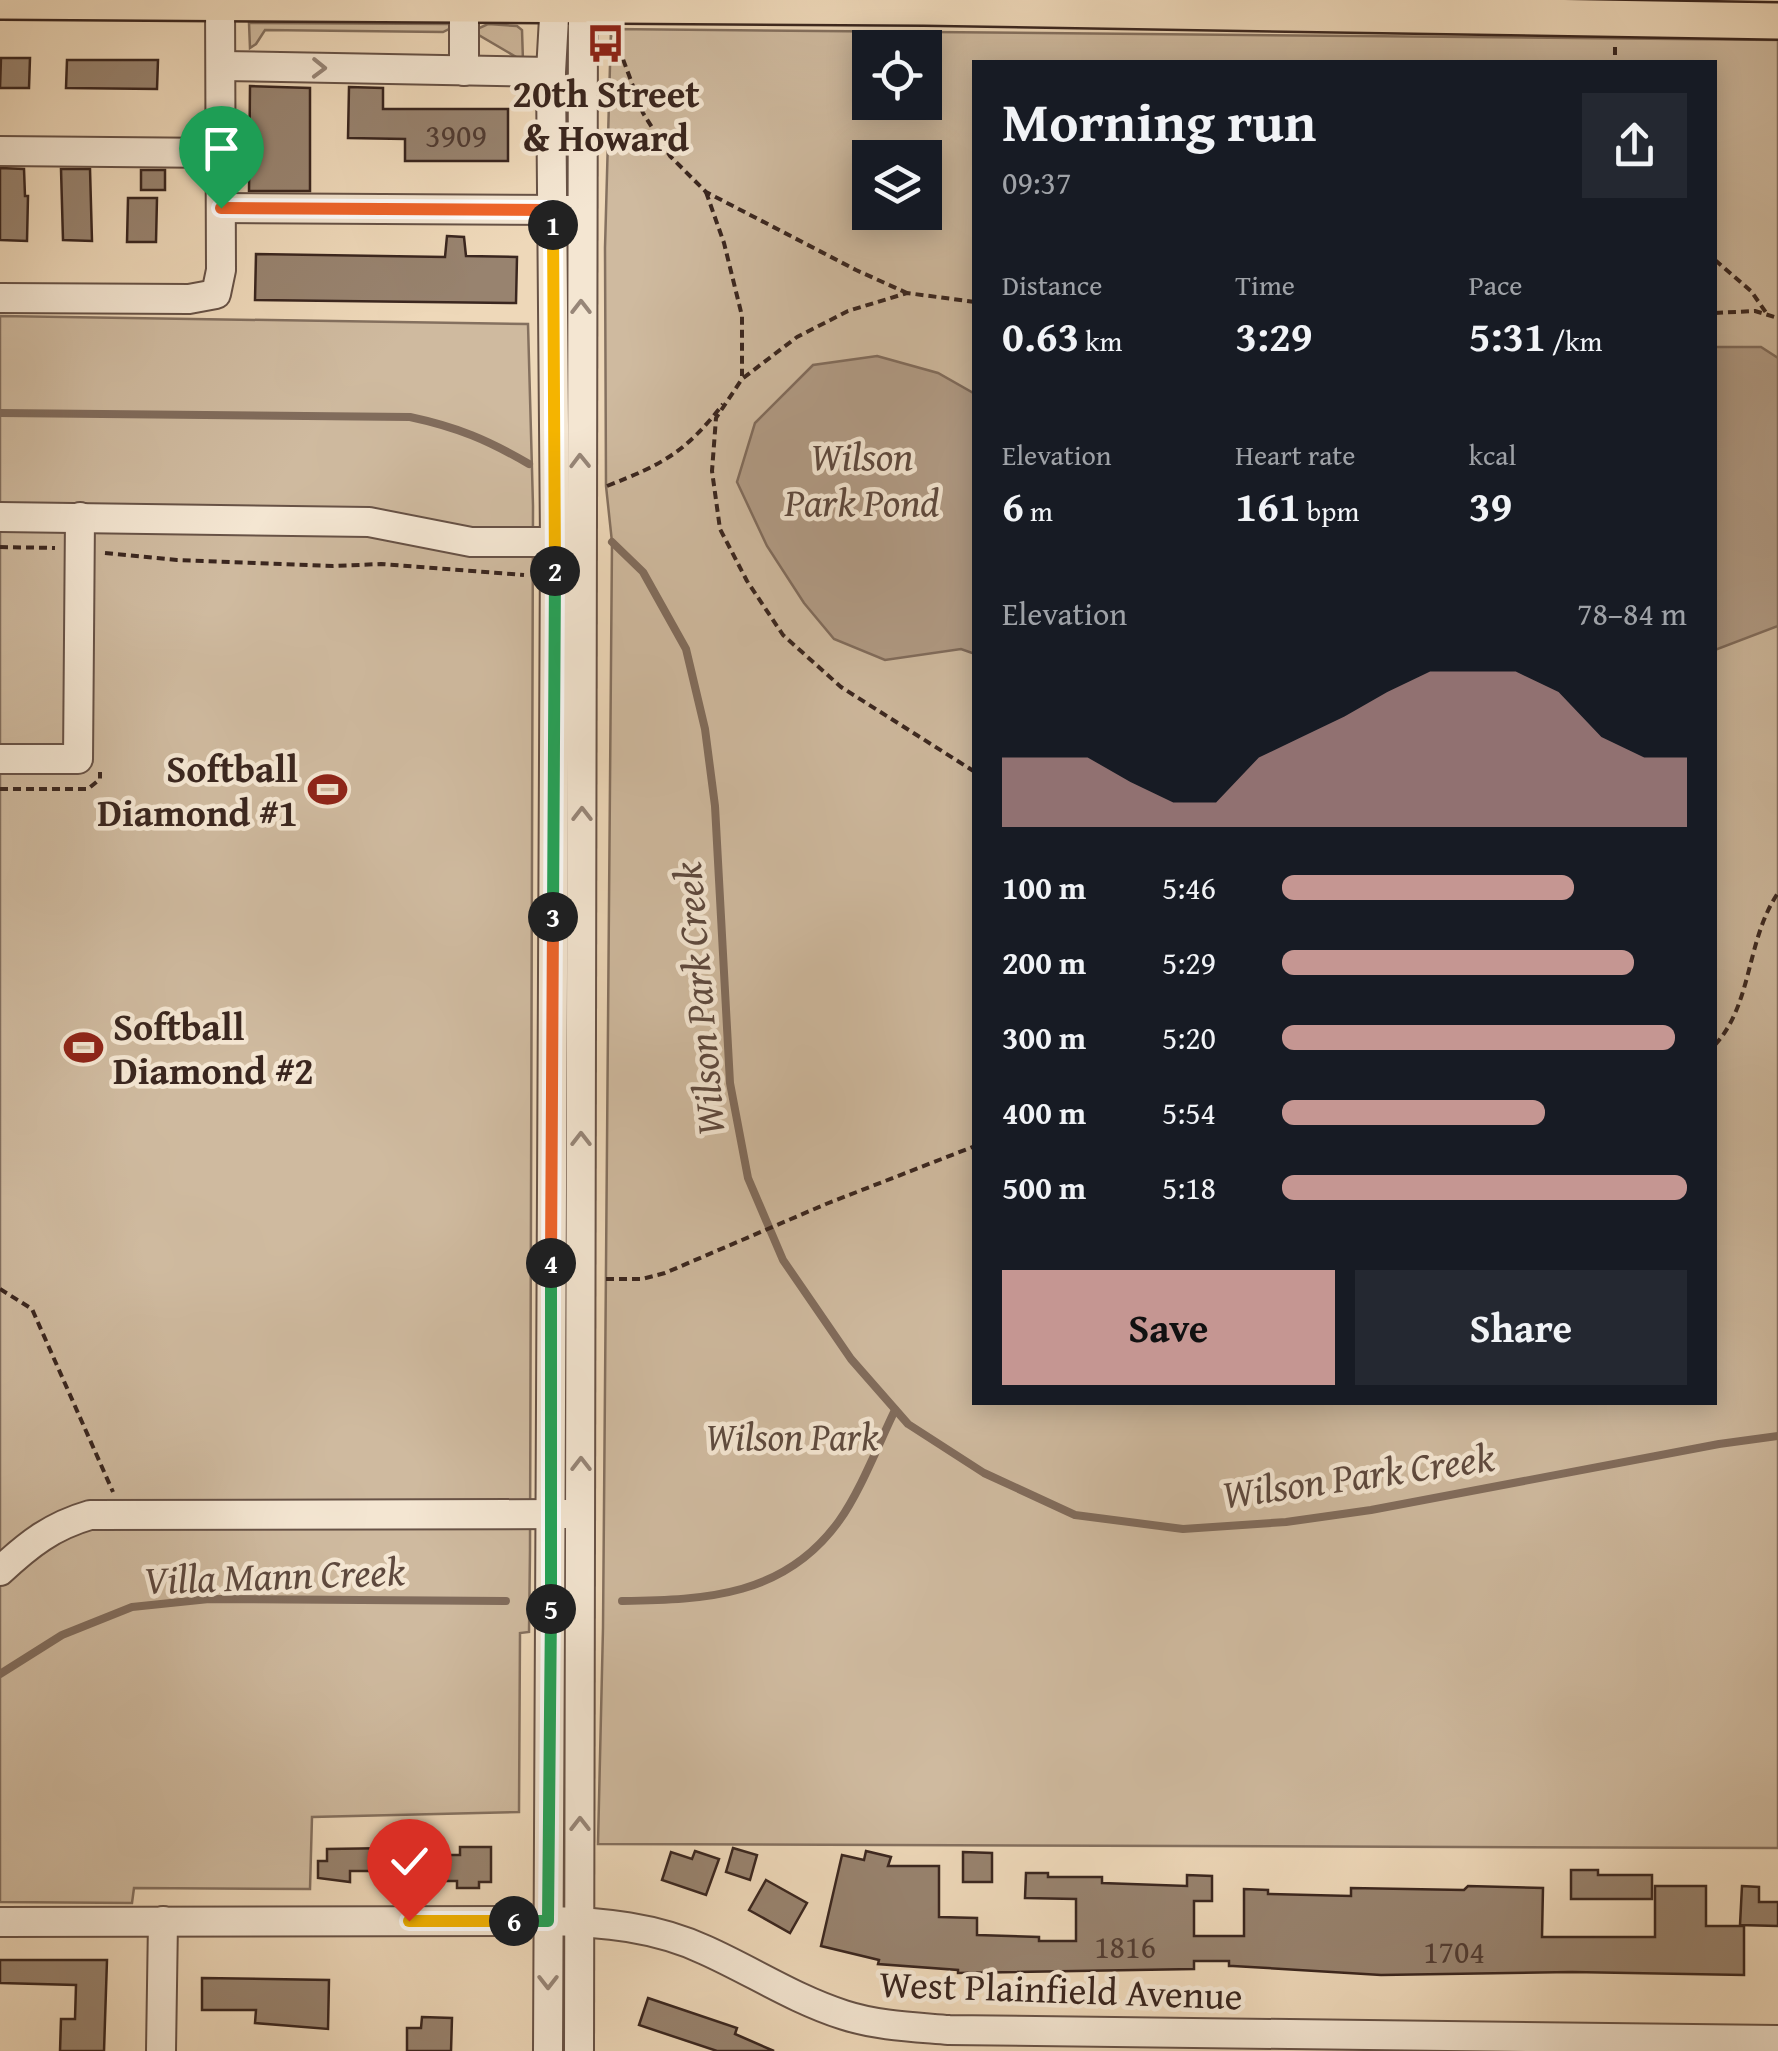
<!DOCTYPE html>
<meta charset="utf-8">
<style>
:root{--surface:#171b24;--page:#242831;--text:#f1f3f6;--muted:#9ea1a6;--accent:#c59692}
body{margin:0;font-family:"Gentium Book Plus",serif;background:var(--page);color:var(--text);height:100vh;display:flex;flex-direction:column;font-size:38px;white-space:nowrap}
*{box-sizing:border-box;margin:0}
p{font-size:32px;color:var(--muted)}
.icon{flex:none;width:55px;height:55px;fill:none;stroke:currentColor;stroke-width:2;stroke-linecap:round;stroke-linejoin:round}
.map{position:relative;flex:1;overflow:hidden}
.side{position:absolute;left:972px;top:60px;width:745px;height:1345px;display:flex;flex-direction:column;background:var(--surface);border-radius:0px;box-shadow:0 5px 25px #0003}
.side>*{flex:none}
.controls{position:absolute;left:852px;top:30px;display:grid;gap:20px}
.controls a{display:grid;place-items:center;width:90px;height:90px;border-radius:0px;background:var(--surface);box-shadow:0 5px 25px #0003;font-size:50px}
.pin{position:absolute;display:grid;place-items:center;width:85px;height:85px;color:#fff;margin:-102px -42px;border-radius:50% 50% 50% 0;rotate:-45deg;box-shadow:0 0 10px #0007}
.pin .icon{rotate:45deg}
.km{position:absolute;width:50px;height:50px;margin:-25px;border-radius:50%;background:#222;color:#fff;font-size:28px;line-height:50px;text-align:center}
.round{display:grid;place-items:center;flex:none;width:105px;height:105px;border-radius:0px;background:var(--page)}
.headline{display:flex;align-items:center;justify-content:space-between;height:170px;padding:0 30px}
h1{font-size:55px;font-weight:700;line-height:75px}
.stats{display:grid;grid-template-columns:repeat(3,1fr);gap:15px;height:170px;padding:10px 30px}
.stats div{display:grid;align-content:center}
.stats b{font-size:42px;font-weight:700}
.stats small{font-size:28px;font-weight:400}
.stats p{font-size:28px}
.chart{height:280px;padding:20px 30px}
.chart p{display:flex;justify-content:space-between}
.chart svg{width:100%;height:180px;margin-top:10px;fill:var(--accent);opacity:.7}
.primary-button{display:flex;gap:20px;margin-top:auto;padding:20px 30px}
.primary-button a{flex:1;height:115px;border-radius:0px;background:var(--accent);color:#111;font-size:40px;font-weight:700;line-height:115px;text-align:center}
.primary-button a+a{background:var(--page);color:var(--text)}
ul{padding:0 30px;list-style:none;font-size:32px}
li{display:grid;grid-template-columns:160px 120px 1fr;align-items:center;height:75px}
li i{height:25px;border-radius:12px;background:var(--accent)}
.map>svg:first-child{display:block}
</style>
<div class="map">
<svg width="1778" height="2051" viewBox="0 0 1778 2051">
<rect width="100%" height="100%" fill="#eed8b9"/>
<filter id="stains"><feTurbulence type="fractalNoise" baseFrequency=".002" numOctaves="4"/><feColorMatrix values="0 0 0 0 .2 0 0 0 0 .09 0 0 0 0 .02 0 0 0 .5 -.17"/></filter>
<radialGradient id="worn" r=".72"><stop offset=".6" stop-color="#630" stop-opacity="0"/><stop offset="1" stop-color="#630" stop-opacity=".3"/></radialGradient>
<g fill="#cfba9f" stroke="#84705f" stroke-width="2.5" fill-rule="evenodd">
<polygon points="249,23 451,24 451,28 443,32 265,30 256,44 250,48"/>
<polygon points="488,24 517,26 522,30 523,61 477,34 477,29"/>
<path d="M611,29L1778,40V1848L598,1844L603,1628L612,542L606,486L605,248ZM870,48H925V102H870ZM975,62H1715V1402H975ZM870,158H925V212H870Z"/>
<polygon points="0,316 528,324 533,506 530,1551 529,1632 520,1633 519,1812 312,1817 310,1889 134,1888 132,1903 0,1902"/>
</g>
<g fill="#b19b85" stroke="#816c5c" stroke-width="2.5">
<polygon points="1715,347 1761,347 1778,358 1778,626 1715,650"/>
<polygon points="877,356 938,373 975,394 975,654 961,649 885,660 834,639 804,603 767,546 737,482 755,423 813,365"/>
</g>
<g fill="none" stroke-linecap="round" stroke-linejoin="round">
<g stroke="#816c5c" stroke-width="8">
<path d="M0,413L410,417C457,427 488,440 529,464"/>
<polyline points="612,542 643,572 686,649 705,729 715,806 730,1083 748,1178 783,1260 851,1359 908,1424 984,1473 1075,1515 1183,1529 1286,1522 1371,1510 1719,1444 1778,1436"/>
<path d="M622,1601C707,1600 785,1596 839,1521C860,1492 879,1443 895,1410"/>
<polyline points="0,1674 62,1635 132,1607 209,1599 506,1601"/>
</g>
</g>
<g fill="#98836f" stroke="#3a261f" stroke-width="2.5">
<polygon points="1,58 30,58 29,88 0,88"/>
<polygon points="67,60 158,60 157,89 66,88"/>
<polygon points="250,86 310,88 310,191 249,191"/>
<polygon points="349,87 383,88 383,109 508,109 508,161 405,161 405,139 348,138"/>
<polygon points="0,168 24,169 25,196 28,196 27,241 0,240"/>
<polygon points="61,169 90,169 92,241 63,240"/>
<rect x="141" y="170" width="24" height="20"/>
<polygon points="128,198 157,198 156,242 127,242"/>
<polygon points="447,236 464,237 466,256 517,257 516,303 255,300 256,254 445,257"/>
<polygon points="460,1847 491,1847 491,1882 479,1882 479,1888 457,1888 457,1881 403,1881 403,1855 460,1855"/>
<polygon points="392,1848 393,1871 350,1871 350,1882 318,1878 318,1861 327,1861 327,1849"/>
<polygon points="733,1848 757,1855 750,1880 726,1872"/>
<polygon points="695,1851 719,1859 706,1895 662,1880 671,1852 692,1859"/>
<polygon points="866,1851 891,1857 888,1866 939,1866 939,1917 977,1918 977,1935 1039,1937 1039,1941 1076,1941 1076,1899 1025,1898 1026,1873 1048,1873 1048,1877 1102,1877 1102,1883 1187,1886 1187,1875 1212,1876 1212,1901 1194,1901 1194,1936 1244,1936 1244,1889 1268,1890 1268,1894 1351,1896 1351,1888 1464,1890 1468,1886 1543,1888 1542,1937 1655,1937 1655,1886 1706,1886 1706,1926 1744,1926 1744,1975 1572,1972 1381,1975 1233,1966 1229,1966 1229,1961 1194,1961 1194,1969 958,1973 958,1970 878,1964 879,1960 821,1946 842,1855 864,1860"/>
<polygon points="963,1852 992,1853 992,1882 963,1882"/>
<polygon points="1571,1870 1598,1870 1598,1875 1652,1875 1652,1899 1571,1899"/>
<polygon points="766,1880 807,1903 790,1933 749,1910"/>
<polygon points="1742,1886 1759,1887 1759,1902 1778,1902 1778,1926 1740,1925"/>
<polygon points="0,1960 107,1960 104,2051 60,2051 61,2019 75,2019 76,1985 0,1983"/>
<polygon points="202,1978 329,1980 328,2029 255,2023 256,2010 202,2010"/>
<polygon points="648,1998 737,2028 735,2034 774,2051 717,2051 639,2025"/>
<polygon points="422,2017 452,2018 451,2051 407,2051 407,2028 421,2028"/>
</g>
<g fill="none" stroke-linecap="round" stroke-linejoin="round">
<defs>
<g id="minor">
<polyline points="222,66 551,72"/>
<polyline points="464,71 464,4"/>
<polyline points="0,151 221,153"/>
<polyline points="221,208 570,210"/>
<polyline points="0,298 189,299 216,294 221,270 220,0"/>
<polyline points="0,517 369,522 471,542 571,542"/>
<polyline points="0,759 78,759 80,517"/>
<path d="M0,1571C29,1544 52,1526 90,1515L570,1514"/>
<path d="M0,1922L549,1921C602,1922 656,1927 705,1950C752,1971 794,1999 844,2015C878,2026 914,2027 949,2030L1778,2040"/>
<polyline points="161,2051 163,1921"/>
<polyline points="548,2051 555,543 551,72 555,0"/>
<polyline points="579,2051 583,0"/>
</g>
<polyline id="major" points="0,1 924,7 1778,21"/>
</defs>
<use href="#minor" stroke="#675246" stroke-width="32"/>
<use href="#major" stroke="#3a261f" stroke-width="40"/>
<g stroke="#3a261f" stroke-width="4" stroke-dasharray="8 5" stroke-linecap="butt">
<polyline points="614,35 643,113 670,156 706,192 856,270 907,293"/>
<polyline points="1615,47 1615,62"/>
<polyline points="706,192 724,243 742,316 742,376"/>
<polyline points="1715,260 1751,291 1767,314"/>
<polyline points="975,302 907,293 848,311 797,337 742,379 716,418 712,471 720,529 747,581 783,635 841,687 975,772"/>
<polyline points="1715,313 1755,311 1778,318"/>
<path d="M607,486C663,464 685,453 723,404"/>
<polyline points="0,547 55,548"/>
<polyline points="105,553 177,560 333,566 381,564 524,575"/>
<polyline points="0,789 88,789 100,779 100,772"/>
<path d="M1715,1045C1753,1003 1746,940 1778,893"/>
<polyline points="606,1279 642,1279 665,1273 826,1204 975,1146"/>
<polyline points="0,1289 32,1309 113,1492"/>
</g>
<use href="#minor" stroke="#f4e6d2" stroke-width="28"/>
<use href="#major" stroke="#eed8b9" stroke-width="35"/>
</g>
<defs><path id="oneway-chevron" d="M-2-3.5L2.5 0L-2 3.5" fill="none" stroke-width="1.6" stroke-linecap="round" stroke-linejoin="round" transform="scale(2.5)"/></defs>
<g stroke="#978678">
<use href="#oneway-chevron" transform="translate(319 68) rotate(1)"/>
<use href="#oneway-chevron" transform="translate(581 307) rotate(-90)"/>
<use href="#oneway-chevron" transform="translate(580 461) rotate(-91)"/>
<use href="#oneway-chevron" transform="translate(582 814) rotate(-90)"/>
<use href="#oneway-chevron" transform="translate(581 1139) rotate(-90)"/>
<use href="#oneway-chevron" transform="translate(581 1464) rotate(-90)"/>
<use href="#oneway-chevron" transform="translate(580 1824) rotate(-90)"/>
<use href="#oneway-chevron" transform="translate(548 1982) rotate(90)"/>
</g>
<g fill="none" stroke-linecap="round" stroke-linejoin="round">
<defs>
<polyline id="split-1" points="221,208 553,210 553,225"/>
<polyline id="split-2" points="553,225 555,571"/>
<polyline id="split-3" points="553,917 555,571"/>
<polyline id="split-4" points="551,1263 553,917"/>
<polyline id="split-5" points="551,1609 551,1263"/>
<polyline id="split-6" points="514,1921 548,1921 551,1609"/>
<polyline id="split-7" points="409,1921 514,1921"/>
</defs>
<use href="#split-1" stroke="#fff" stroke-width="20"/>
<use href="#split-2" stroke="#fff" stroke-width="20"/>
<use href="#split-3" stroke="#fff" stroke-width="20"/>
<use href="#split-4" stroke="#fff" stroke-width="20"/>
<use href="#split-5" stroke="#fff" stroke-width="20"/>
<use href="#split-6" stroke="#fff" stroke-width="20"/>
<use href="#split-7" stroke="#fff" stroke-width="20"/>
<use href="#split-1" stroke="#f0652b" stroke-width="12"/>
<use href="#split-2" stroke="#f5b400" stroke-width="12"/>
<use href="#split-3" stroke="#22a559" stroke-width="12"/>
<use href="#split-4" stroke="#f0652b" stroke-width="12"/>
<use href="#split-5" stroke="#22a559" stroke-width="12"/>
<use href="#split-6" stroke="#22a559" stroke-width="12"/>
<use href="#split-7" stroke="#f5b400" stroke-width="12"/>
</g>
<defs>
<symbol id="bus-bare" viewBox="-9 -9 18 18"><path d="M-5-6H5V4H4V6H2V4H-2V6H-4V4H-5ZM-3.5-4V0h7V-4ZM-3.5 1.2v1.5H-2V1.2ZM2 1.2v1.5H3.5V1.2Z" fill="#8f2418" stroke="#f4e6d2" stroke-width="2.5" paint-order="stroke"/></symbol>
<symbol id="stadium-bare" viewBox="-9 -9 18 18"><path d="M0-5a6.5 5 0 1 0 0 10a6.5 5 0 1 0 0-10ZM-3.5-1.8h7v3.6h-7Z" fill="#8f2418" stroke="#f4e6d2" stroke-width="2.5" paint-order="stroke"/></symbol>
</defs>
<g fill-rule="evenodd">
<use href="#bus-bare" x="578" y="16" width="55" height="55"/>
<use href="#stadium-bare" x="300" y="762" width="55" height="55"/>
<use href="#stadium-bare" x="56" y="1020" width="55" height="55"/>
</g>
<g text-anchor="middle" dominant-baseline="central" stroke-width="9" stroke-linejoin="round" paint-order="stroke">
<g font-size="32" fill="#523d33">
<text x="456" y="135">3909</text>
<text x="1125" y="1946">1816</text>
<text x="1454" y="1951">1704</text>
</g>
<g font-size="38" font-weight="bold" fill="#3a261f" stroke="#f4e6d2">
<text x="606" y="93">20th Street<tspan x="606" dy="44">&amp; Howard</tspan></text>
<text x="298" y="768" text-anchor="end">Softball<tspan x="298" dy="44">Diamond #1</tspan></text>
<text x="113" y="1026" text-anchor="start">Softball<tspan x="113" dy="44">Diamond #2</tspan></text>
</g>
<g font-size="38" font-style="italic" fill="#5f4b3f" stroke="#f4e6d2">
<text x="792" y="1436">Wilson Park</text>
</g>
<g font-size="38" fill="#3a261f" stroke="#f4e6d2">
<text transform="translate(1061 1989) rotate(2)">West Plainfield Avenue</text>
</g>
<g font-size="40" font-style="italic" fill="#5e493e" stroke="#f4e6d2">
<text x="862" y="455">Wilson<tspan x="862" dy="46">Park Pond</tspan></text>
<text transform="translate(698 999) rotate(-95)">Wilson Park Creek</text>
<text transform="translate(1358 1475) rotate(-8)">Wilson Park Creek</text>
<text transform="translate(274 1575) rotate(-2)">Villa Mann Creek</text>
</g>
</g>
<rect width="100%" height="100%" filter="url(#stains)"/>
<rect width="100%" height="100%" fill="url(#worn)"/>
</svg>
<div class="controls">
<a><svg class="icon" aria-label="locate" viewBox="0 0 24 24"><circle cx="12" cy="12" r="6"/><path d="M12 2v4M12 18v4M2 12h4M18 12h4"/></svg></a>
<a><svg class="icon" aria-label="layers" viewBox="0 0 24 24"><path d="M12 4l9 5-9 5-9-5zM3 14l9 5 9-5"/></svg></a>
</div>
<div class="pin" style="left:221px;top:208px;background:#1e9e55"><svg class="icon" aria-label="arrive" viewBox="0 0 24 24"><path d="M6 21V4h12l-3 4 3 4H6"/></svg></div>
<div class="pin" style="left:409px;top:1921px;background:#d93025"><svg class="icon" aria-label="check" viewBox="0 0 24 24"><path d="M5 12l5 5 9-10"/></svg></div>
<b class="km" style="left:553px;top:225px">1</b>
<b class="km" style="left:555px;top:571px">2</b>
<b class="km" style="left:553px;top:917px">3</b>
<b class="km" style="left:551px;top:1263px">4</b>
<b class="km" style="left:551px;top:1609px">5</b>
<b class="km" style="left:514px;top:1921px">6</b>
<section class="side">
<div class="headline"><div><h1>Morning run</h1><p>09:37</p></div><a class="round"><svg class="icon" aria-label="share" viewBox="0 0 24 24"><path d="M12 15V3M7 8l5-5 5 5M5 13v7h14v-7"/></svg></a></div>
<div class="stats">
<div><p>Distance</p><b>0.63<small> km</small></b></div>
<div><p>Time</p><b>3:29</b></div>
<div><p>Pace</p><b>5:31<small> /km</small></b></div>
</div>
<div class="stats">
<div><p>Elevation</p><b>6<small> m</small></b></div>
<div><p>Heart rate</p><b>161<small> bpm</small></b></div>
<div><p>kcal</p><b>39</b></div>
</div>
<div class="chart"><p><span>Elevation</span>78–84 m</p>
<svg viewBox="0 0 160 44" preserveAspectRatio="none"><path d="M0 44V27L10 27L20 27L30 33L40 38L50 38L60 27L70 22L80 17L90 11L100 6L110 6L120 6L130 11L140 22L150 27L160 27V44z"/></svg>
</div>
<ul>
<li><b>100 m</b>5:46<i style="width:72%"></i></li>
<li><b>200 m</b>5:29<i style="width:87%"></i></li>
<li><b>300 m</b>5:20<i style="width:97%"></i></li>
<li><b>400 m</b>5:54<i style="width:65%"></i></li>
<li><b>500 m</b>5:18<i style="width:100%"></i></li>
</ul>
<div class="primary-button"><a>Save</a><a>Share</a></div>
</section>
</div>
